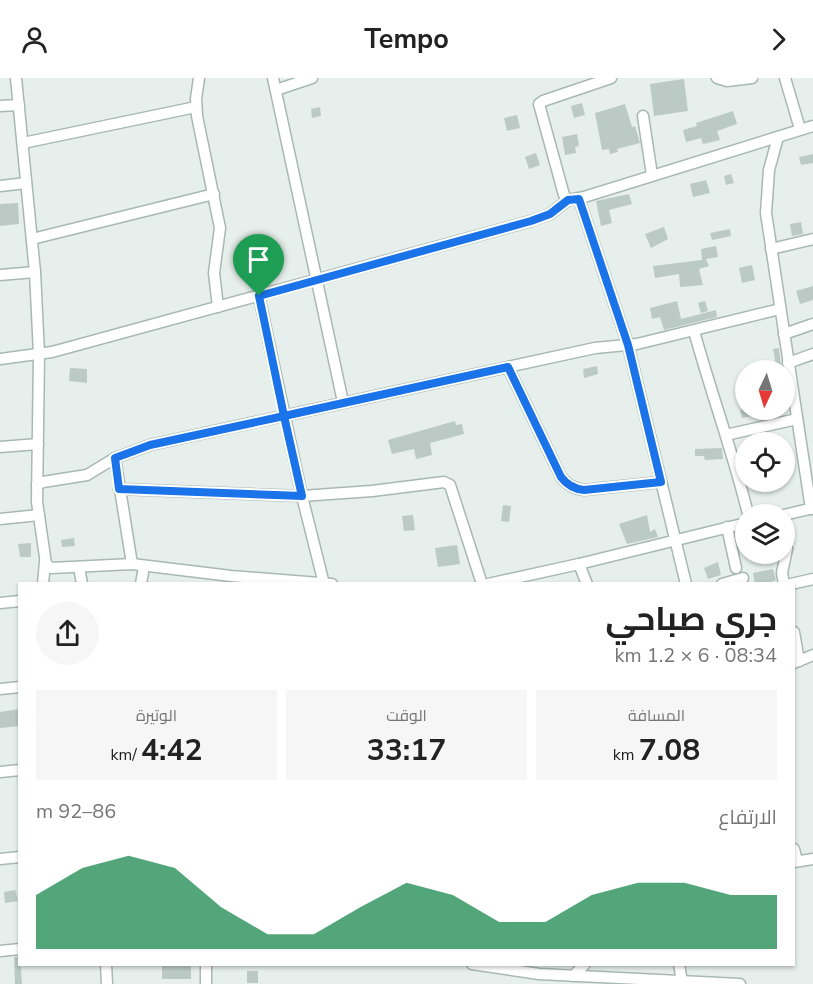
<!DOCTYPE html>
<html lang="ar">
<meta charset="utf-8">
<style>
:root{--surface:#fff;--page:#f6f6f6;--text:#222;--muted:#767676;--accent:#0b8043}
body{margin:0;font-family:"Nunito Sans",Cairo,sans-serif;background:var(--page);color:var(--text);direction:rtl;height:100vh;display:flex;flex-direction:column;font-size:22px;white-space:nowrap}
*{box-sizing:border-box;margin:0}
p{font-size:20px;color:var(--muted)}
.icon{flex:none;width:33px;height:33px;fill:none;stroke:currentColor;stroke-width:2;stroke-linecap:round;stroke-linejoin:round}
.map{position:relative;flex:1;overflow:hidden;direction:ltr}
.side{position:absolute;left:18px;top:504px;width:777px;height:384px;display:flex;flex-direction:column;background:var(--surface);border-radius:0px;box-shadow:0 2px 4px #0004;direction:rtl}
.side>*{flex:none}
.needle{width:39px;rotate:184deg}
.buttons{position:absolute;left:735px;top:282px;display:grid;gap:12px}
.buttons a{display:grid;place-items:center;width:60px;height:60px;border-radius:50%;background:var(--surface);box-shadow:0 2px 4px #0004;font-size:30px}
.pin{position:absolute;display:grid;place-items:center;width:51px;height:51px;color:#fff;margin:-62px -26px;border-radius:50% 50% 50% 0;rotate:-45deg;box-shadow:0 0 6px #0007}
.pin .icon{rotate:45deg}
.round{display:grid;place-items:center;flex:none;width:63px;height:63px;border-radius:32px;background:var(--page)}
.head{display:flex;align-items:center;justify-content:space-between;height:102px;padding:0 18px}
h1{font-size:33px;font-weight:700;line-height:45px}
.metrics{display:grid;grid-template-columns:repeat(3,1fr);gap:9px;height:102px;padding:6px 18px}
.metrics div{display:grid;align-content:center;border-radius:0px;background:var(--page);text-align:center}
.metrics b{font-size:30px;font-weight:700}
.metrics small{font-size:16px;font-weight:400}
.metrics p{font-size:16px}
.chart{height:168px;padding:12px 18px}
.chart p{display:flex;justify-content:space-between}
.chart svg{width:100%;height:108px;margin-top:6px;fill:var(--accent);opacity:.7}
header{display:flex;justify-content:space-between;align-items:center;height:78px;padding:0 18px;background:var(--surface);font-size:27px;font-weight:700}
.map>svg:first-child{display:block}
</style>
<header><svg class="icon" aria-label="forward" viewBox="0 0 24 24"><path d="M9 5l7 7-7 7"/></svg>Tempo<svg class="icon" aria-label="person" viewBox="0 0 24 24"><circle cx="12" cy="8" r="4"/><path d="M4 21q1-7 8-7t8 7"/></svg></header>
<div class="map">
<svg width="813" height="906" viewBox="0 0 813 906">
<rect width="100%" height="100%" fill="#e6efeb"/>
<g fill="#bbcac4">
<polygon points="684,1 688,33 654,38 650,6"/>
<polygon points="582,25 585,37 574,40 571,28"/>
<polygon points="625,26 632,49 635,48 640,65 617,71 618,74 610,76 609,71 602,72 595,35"/>
<polygon points="320,29 321,38 312,40 311,31"/>
<polygon points="733,33 737,46 717,53 720,62 703,66 701,60 686,64 683,52 697,48 696,45"/>
<polygon points="517,37 520,50 507,53 504,40"/>
<polygon points="577,56 579,68 575,69 576,75 565,77 562,59"/>
<polygon points="536,75 540,87 529,91 525,79"/>
<polygon points="813,76 813,85 801,87 799,79"/>
<polygon points="731,96 734,105 726,107 724,98"/>
<polygon points="706,102 710,115 693,119 690,106"/>
<polygon points="629,116 632,126 609,132 612,145 601,148 596,123"/>
<polygon points="18,125 19,146 0,148 0,126"/>
<polygon points="801,144 803,156 792,158 790,146"/>
<polygon points="664,149 668,161 651,170 645,156"/>
<polygon points="730,151 731,158 712,162 710,155"/>
<polygon points="716,168 718,179 706,181 709,188 699,191 703,207 680,209 679,196 655,200 653,188 702,182 701,171"/>
<polygon points="752,187 755,202 742,205 739,190"/>
<polygon points="813,208 813,222 800,226 796,213"/>
<polygon points="677,223 681,241 716,232 717,239 664,252 660,239 652,241 650,230"/>
<polygon points="705,223 708,233 701,235 698,225"/>
<polygon points="779,270 781,287 776,287 773,271"/>
<polygon points="597,288 598,296 584,300 583,291"/>
<polygon points="70,290 87,291 87,305 69,303"/>
<polygon points="740,332 767,332 767,335 742,340"/>
<polygon points="455,343 456,347 462,346 464,356 430,365 432,377 416,381 414,371 392,376 388,362"/>
<polygon points="722,370 723,381 705,382 704,378 695,378 695,371"/>
<polygon points="503,427 511,428 509,444 501,443"/>
<polygon points="413,437 415,452 404,453 402,438"/>
<polygon points="647,437 650,454 655,451 658,459 627,466 619,446"/>
<polygon points="74,460 75,468 62,469 61,462"/>
<polygon points="31,465 31,479 20,479 18,466"/>
<polygon points="457,467 460,486 438,489 435,470"/>
<polygon points="718,484 721,497 708,501 704,490"/>
<polygon points="773,491 776,502 766,506 755,506 753,495"/>
<polygon points="20,631 20,648 0,650 0,634"/>
<polygon points="15,812 18,823 5,825 4,814"/>
<polygon points="14,879 20,879 22,906 15,906"/>
<rect x="162" y="886" width="29" height="15"/>
<rect x="247" y="893" width="11" height="12"/>
</g>
<g fill="none" stroke-linecap="round" stroke-linejoin="round">
<defs>
<g id="minor">
<polyline points="16,0 35,194 39,276 37,424 46,486 51,490 132,486 231,498 332,506"/>
<polyline points="199,0 196,21 197,38 220,150 214,195 218,229"/>
<polyline points="273,0 343,324"/>
<polyline points="611,0 543,23 539,26 564,117 568,122 584,119 813,48"/>
<polyline points="717,0 727,3 752,0"/>
<polyline points="785,0 800,51"/>
<polyline points="276,12 312,0"/>
<polyline points="0,28 19,27"/>
<polyline points="643,38 652,97"/>
<polyline points="778,59 769,92 766,135 811,431"/>
<polyline points="23,65 196,29"/>
<polyline points="0,108 26,105"/>
<polyline points="579,121 628,267 686,506"/>
<polyline points="32,161 214,116"/>
<polyline points="771,171 813,161"/>
<polyline points="0,197 35,194"/>
<polyline points="259,218 302,418 324,506"/>
<path d="M694,253C711,315 733,374 748,436"/>
<polyline points="784,256 813,246"/>
<polyline points="0,281 52,274 531,143 550,136 568,122"/>
<polyline points="788,285 813,276"/>
<path d="M508,289L561,399C567,407 574,411 584,412L661,404"/>
<polyline points="726,357 797,341"/>
<polyline points="0,369 38,366"/>
<polyline points="115,380 132,486"/>
<polyline points="37,407 43,404 87,397 115,380 150,367 595,270 637,266 780,231"/>
<polyline points="119,411 302,418 372,413 444,404 450,407 482,506"/>
<polyline points="784,437 813,430"/>
<polyline points="0,441 39,437"/>
<polyline points="727,449 736,490"/>
<polyline points="579,486 587,506"/>
<polyline points="79,489 82,506"/>
<polyline points="43,506 45,483"/>
<polyline points="141,506 144,488"/>
<polyline points="488,506 579,486 746,445"/>
<polyline points="722,506 743,500"/>
<polyline points="784,506 782,495 787,471 784,456"/>
<polyline points="791,506 813,501"/>
<polyline points="0,525 20,523"/>
<polyline points="794,554 799,583"/>
<polyline points="794,585 813,577"/>
<polyline points="0,611 20,609"/>
<polyline points="0,694 20,692"/>
<polyline points="794,771 797,783"/>
<polyline points="0,781 20,779"/>
<polyline points="794,784 813,781"/>
<polyline points="0,873 20,871"/>
<polyline points="106,886 107,906"/>
<polyline points="472,886 539,896 740,906"/>
<polyline points="679,886 682,904"/>
<polyline points="573,898 585,886"/>
<polyline points="206,906 206,886"/>
</g>
</defs>
<use href="#minor" stroke="#a8b8b2" stroke-width="13"/>
<use href="#minor" stroke="#fff" stroke-width="10"/>
</g>
<g fill="none" stroke-linecap="round" stroke-linejoin="round">
<defs>
<path id="route" d="M259,218L284,338L150,367L115,380L119,411L302,418L284,338L508,289L561,399C567,407 574,411 584,412L661,404L628,267L579,121L568,122L550,136L531,143L259,218"/>
</defs>
<use href="#route" stroke="#fff" stroke-width="12"/>
<use href="#route" stroke="#1a73e8" stroke-width="8"/>
</g>
</svg>
<div class="buttons">
<a><svg class="needle" viewBox="-14 -14 28 28"><path d="M0-13l5 13h-10z" fill="#e53935"/><path d="M0 13l5-13h-10z" fill="#767676"/></svg></a>
<a><svg class="icon" aria-label="locate" viewBox="0 0 24 24"><circle cx="12" cy="12" r="6"/><path d="M12 2v4M12 18v4M2 12h4M18 12h4"/></svg></a>
<a><svg class="icon" aria-label="layers" viewBox="0 0 24 24"><path d="M12 4l9 5-9 5-9-5zM3 14l9 5 9-5"/></svg></a>
</div>
<div class="pin" style="left:259px;top:218px;background:#1e9e55"><svg class="icon" aria-label="arrive" viewBox="0 0 24 24"><path d="M6 21V4h12l-3 4 3 4H6"/></svg></div>
<section class="side">
<div class="head"><div><h1>جري صباحي</h1><p>08:34 · 6 × 1.2 km</p></div><a class="round"><svg class="icon" aria-label="share" viewBox="0 0 24 24"><path d="M12 15V3M7 8l5-5 5 5M5 13v7h14v-7"/></svg></a></div>
<div class="metrics">
<div><p>المسافة</p><b>7.08<small> km</small></b></div>
<div><p>الوقت</p><b>33:17</b></div>
<div><p>الوتيرة</p><b>4:42<small> /km</small></b></div>
</div>
<div class="chart"><p><span>الارتفاع</span>86–92 m</p>
<svg viewBox="0 0 160 44" preserveAspectRatio="none"><path d="M0 44V22L10 11L20 6L30 11L40 27L50 38L60 38L70 27L80 17L90 22L100 33L110 33L120 22L130 17L140 17L150 22L160 22V44z"/></svg>
</div>
</section>
</div>
